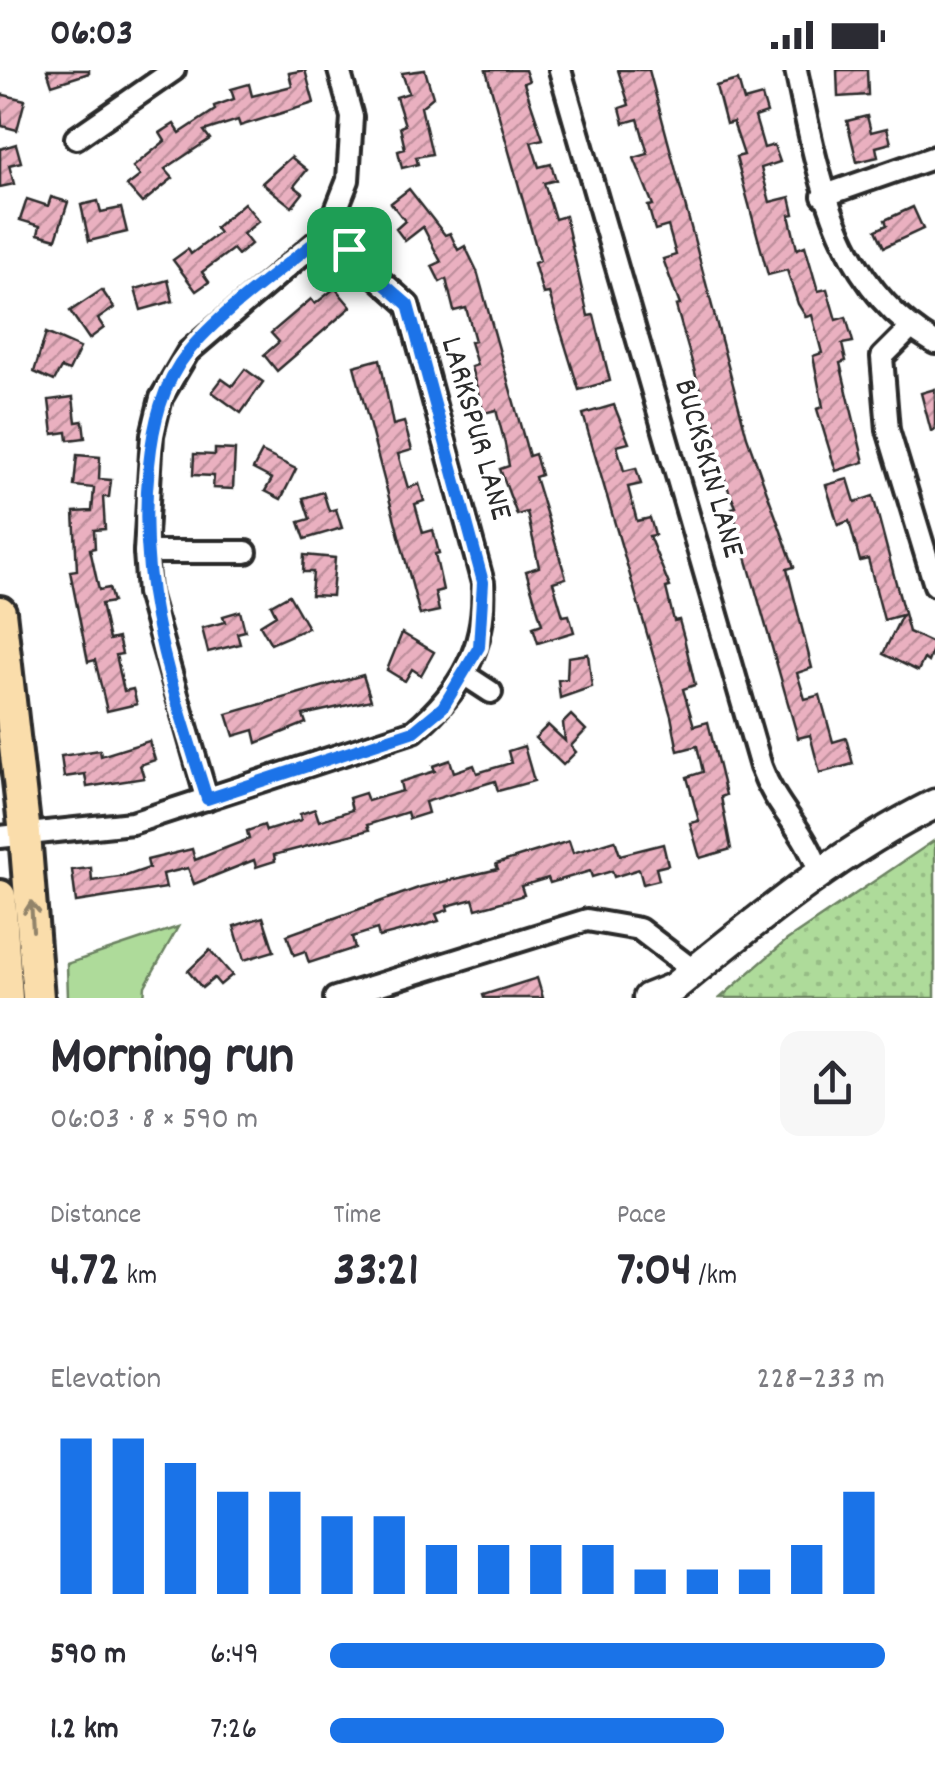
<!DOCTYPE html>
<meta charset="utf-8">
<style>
:root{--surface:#fff;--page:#f7f7f7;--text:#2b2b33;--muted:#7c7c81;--accent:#1a73e8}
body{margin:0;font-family:Dekko,sans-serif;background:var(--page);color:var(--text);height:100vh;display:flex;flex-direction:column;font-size:38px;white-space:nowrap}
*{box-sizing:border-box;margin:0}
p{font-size:32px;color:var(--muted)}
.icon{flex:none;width:55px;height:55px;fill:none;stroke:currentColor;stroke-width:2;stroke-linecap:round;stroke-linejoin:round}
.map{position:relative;height:928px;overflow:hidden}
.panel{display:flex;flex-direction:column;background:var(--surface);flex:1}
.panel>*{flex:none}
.pin{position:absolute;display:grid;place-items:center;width:85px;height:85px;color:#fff;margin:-42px;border-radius:20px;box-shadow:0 5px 15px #0006}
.round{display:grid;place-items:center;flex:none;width:105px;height:105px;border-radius:20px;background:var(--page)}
.head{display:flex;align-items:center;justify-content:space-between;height:170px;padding:0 50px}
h1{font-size:55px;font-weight:700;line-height:75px}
.stats{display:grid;grid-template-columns:repeat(3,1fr);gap:15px;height:170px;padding:10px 50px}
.stats div{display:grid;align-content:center}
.stats b{font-size:50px;font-weight:700}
.stats small{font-size:28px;font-weight:400}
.stats p{font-size:28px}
.chart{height:280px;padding:20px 50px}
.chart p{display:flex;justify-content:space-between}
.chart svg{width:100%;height:180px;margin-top:10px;stroke:var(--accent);stroke-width:6}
ul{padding:0 50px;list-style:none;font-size:32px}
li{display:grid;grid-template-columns:160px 120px 1fr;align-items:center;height:75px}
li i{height:25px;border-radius:12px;background:var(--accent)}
.status{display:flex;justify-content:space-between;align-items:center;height:70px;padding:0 50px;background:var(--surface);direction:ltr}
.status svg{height:28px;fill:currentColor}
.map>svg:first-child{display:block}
</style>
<div class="status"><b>06:03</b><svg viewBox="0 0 49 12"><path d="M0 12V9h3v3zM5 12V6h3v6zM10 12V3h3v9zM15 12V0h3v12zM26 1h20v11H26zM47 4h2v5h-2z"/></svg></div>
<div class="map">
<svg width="935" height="928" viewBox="0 0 935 928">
<defs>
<pattern id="park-dots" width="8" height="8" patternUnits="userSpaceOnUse" patternTransform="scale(2.5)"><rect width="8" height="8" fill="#aedb9a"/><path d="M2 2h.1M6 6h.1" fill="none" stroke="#96bc85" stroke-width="1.8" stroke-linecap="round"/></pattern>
<pattern id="building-hatch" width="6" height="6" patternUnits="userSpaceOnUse" patternTransform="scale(2.5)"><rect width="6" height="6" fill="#eab0c0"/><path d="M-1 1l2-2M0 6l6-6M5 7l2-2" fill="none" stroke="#be8f9c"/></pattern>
</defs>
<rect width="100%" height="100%" fill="#fff"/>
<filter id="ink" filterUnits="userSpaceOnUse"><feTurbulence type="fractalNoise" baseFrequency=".01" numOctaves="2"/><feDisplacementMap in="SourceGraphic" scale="20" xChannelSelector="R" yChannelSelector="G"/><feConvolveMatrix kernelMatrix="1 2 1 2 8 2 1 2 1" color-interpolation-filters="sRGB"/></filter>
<g filter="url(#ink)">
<polygon fill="#aedb9a" stroke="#6c8362" stroke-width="2.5" points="178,857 145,916 144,928 68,928 67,894"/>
<polygon fill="url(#park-dots)" stroke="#6c8362" stroke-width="2.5" points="935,770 935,928 720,928 787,870"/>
<g fill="url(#building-hatch)" stroke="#2b2b2b" stroke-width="2.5">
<polygon points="47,0 89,0 89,3 52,15"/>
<polygon points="305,0 314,33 240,56 238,50 204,61 210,69 165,99 173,108 142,133 127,116 140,106 133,97 165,71 160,63 174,54 180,63 215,40 214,36 234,29 231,19 249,14 252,26 292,16 289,3"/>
<polygon points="425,0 433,27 421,37 432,84 416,87 418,94 402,98 398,81 405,79 400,57 405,55 396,27 409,23 402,3"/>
<polygon points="486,0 525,0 529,11 524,13 543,69 531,72 539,97 551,94 556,110 544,113 555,149 565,146 588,246 594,245 610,311 579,320 549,223 543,224 534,193 540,191"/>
<polygon points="618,0 649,0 747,367 794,497 787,499 812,598 797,603 805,629 820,625 833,672 846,668 853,694 820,703 810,665 798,668 732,438 736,437 726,414 714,353 711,354 698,313 676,236 680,235 663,189 676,185 668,156 655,160 648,136 653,135 634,88 648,84 638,49 624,53 620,38 629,35"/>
<polygon points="837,0 867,0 868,25 838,27"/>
<polygon points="738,10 744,31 762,26 767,43 755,47 764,78 774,75 780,92 761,98 770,132 790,127 794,144 789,145 797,179 805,176 818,221 827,219 836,250 846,247 853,272 842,274 846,291 840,293 864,392 836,401 817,339 823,337 813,286 822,283 812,245 806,247 798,234 787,200 768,205 736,87 744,85 733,52 726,54 716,16"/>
<polygon points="0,24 25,30 17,60 2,56"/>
<polygon points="867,46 871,62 887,58 891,73 876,77 878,87 857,92 847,51"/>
<polygon points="16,74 21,92 9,95 14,114 0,117 0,79"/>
<polygon points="291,87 307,100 294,116 303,123 292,137 262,113"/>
<polygon points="409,119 445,165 450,163 458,180 465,176 477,201 529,386 535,384 541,405 535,407 566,508 553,512 563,546 569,545 574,562 538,573 533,557 542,554 526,501 539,497 527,442 517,445 500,399 509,396 505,374 496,340 484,343 471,297 477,295 470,272 475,271 466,238 454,241 446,209 440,212 432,196 441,192 423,157 405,171 396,159 405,151 391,133"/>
<polygon points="51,127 68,132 56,169 38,164 40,156 20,150 27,129 48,136"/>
<polygon points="98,131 101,142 121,138 127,162 89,171 81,135"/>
<polygon points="244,133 259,151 243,164 251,174 238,185 233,179 202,202 209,212 196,221 173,190 188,179 191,184 219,163 215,158"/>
<polygon points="913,137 923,159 884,177 876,160 887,155 885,150"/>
<polygon points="168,210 173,231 141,240 135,219"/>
<polygon points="335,218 351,237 277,301 264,285 279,272 271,263 311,229 315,234"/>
<polygon points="102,220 114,238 98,249 104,258 89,269 70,241"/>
<polygon points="46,263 80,278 69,301 61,298 54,311 34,302"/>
<polygon points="380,289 393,355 404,352 412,380 398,384 408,418 419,414 424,431 415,434 423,463 433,460 439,483 435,484 443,520 435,522 439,541 420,545 354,296"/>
<polygon points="245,299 263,312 241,343 212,322 222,309 232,316"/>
<polygon points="935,319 935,360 931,361 921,323"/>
<polygon points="73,327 76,352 83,351 85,368 68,370 67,362 53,364 49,330"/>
<polygon points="614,335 629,373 617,376 624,401 636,398 641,414 628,417 637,451 650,448 655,465 649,466 670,517 666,518 674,551 679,550 684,568 695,615 683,619 694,656 708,652 726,725 721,727 731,779 700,788 690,753 699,751 687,707 703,702 697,676 678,681 671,646 583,344"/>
<polygon points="215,379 235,380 233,419 213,418 214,406 193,405 194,384 215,385"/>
<polygon points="262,382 296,399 281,429 265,421 272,409 253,399"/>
<polygon points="77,385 100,387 99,409 111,410 109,427 103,427 105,459 94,460 95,478 90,479 99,520 109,518 113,532 101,534 109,570 118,568 122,584 116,585 124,621 133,619 137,634 107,641 95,590 88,592 70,501 77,500 74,442 92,441 94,418 74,416"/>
<polygon points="848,409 855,432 873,426 909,562 935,574 928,592 924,589 918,601 883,584 902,545 884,550 868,489 860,491 849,451 838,455 826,415"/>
<polygon points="323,422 329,441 336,439 342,458 305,469 299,452 310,449 303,428"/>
<polygon points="304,485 335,488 332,526 311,525 313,502 303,502"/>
<polygon points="289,525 308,558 271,574 260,555 276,545 271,535"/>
<polygon points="240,541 245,561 237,563 240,574 208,582 202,558 225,552 223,546"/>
<polygon points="402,563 434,582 421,605 412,599 405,611 387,600"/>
<polygon points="588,584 592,617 560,628 558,610 567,609 568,587"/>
<polygon points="363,605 371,630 303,645 306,653 257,673 254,660 234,666 227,644"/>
<polygon points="571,645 586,660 571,676 576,682 563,695 535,668 548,655 565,671 563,653"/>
<polygon points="149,671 155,690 140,695 144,708 87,717 85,704 64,707 61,686 100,680 101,686"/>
<polygon points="524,676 534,711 498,721 495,711 425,732 428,743 409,749 407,742 367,755 369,760 274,785 275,791 256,797 254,790 194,814 188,798 163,804 166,818 76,832 72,800 91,798 92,811 126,806 149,798 147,790 192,779 195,790 249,769 247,761 264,755 266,761 301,750 300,744 315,739 319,751 352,740 349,728 365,723 368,731 402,721 400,712 435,701 433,696 450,690 454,702 474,695 477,703 511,693 508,681"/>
<polygon points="615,770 620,785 663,774 668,795 656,798 659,810 643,814 639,799 614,807 612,801 592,807 590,801 550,813 548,808 521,816 524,825 491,835 476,839 473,829 447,836 448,840 436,844 439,851 422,856 379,867 377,859 352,867 355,878 309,893 305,881 294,885 287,865 421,817 498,799 496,794 569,771 573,783"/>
<polygon points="263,847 274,881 244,890 234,856"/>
<polygon points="210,880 232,905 220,915 214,908 202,918 188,901"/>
<polygon points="537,908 543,928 484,928 483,925"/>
</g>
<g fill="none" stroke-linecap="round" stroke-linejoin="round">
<defs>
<g id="street">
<path d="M560,0L761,697C777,741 805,758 819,802"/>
<path d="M796,0C818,104 835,215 935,273"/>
<polyline points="76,68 174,0"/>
<polyline points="823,126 935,87"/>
<polyline points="910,259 882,287 888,360 935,515"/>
<polyline points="145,482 246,482"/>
<polyline points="465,605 491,622"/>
<polyline points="207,729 148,523 145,482 152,365 161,328 188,282 327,163 348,110 352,47 339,0"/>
<path d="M0,767L132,753L414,661C462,620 487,576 483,513L408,235L327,163"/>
<polyline points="335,928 587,850 639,859 694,901"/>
</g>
<path id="secondary" d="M648,928L673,918C757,850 838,782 935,734"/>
<g id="primary">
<polyline points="0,542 25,764 38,928"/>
<polyline points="0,826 7,928"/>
</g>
</defs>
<use href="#street" stroke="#2b2b2b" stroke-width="28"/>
<use href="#secondary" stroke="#2b2b2b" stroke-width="35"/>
<use href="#primary" stroke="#2b2b2b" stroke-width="38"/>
<use href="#street" stroke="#fff" stroke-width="20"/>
<use href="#secondary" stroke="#fff" stroke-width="28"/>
<use href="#primary" stroke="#faddab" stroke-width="30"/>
</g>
<defs><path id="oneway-shaft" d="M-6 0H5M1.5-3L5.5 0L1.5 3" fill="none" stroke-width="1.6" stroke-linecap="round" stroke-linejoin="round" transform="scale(2.5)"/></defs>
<use stroke="#92846b" href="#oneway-shaft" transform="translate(32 846) rotate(-94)"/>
</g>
<g fill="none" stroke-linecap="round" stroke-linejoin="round" filter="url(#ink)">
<defs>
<path id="route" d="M326,163L408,235L483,512L479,577L443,637L414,661L207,729C171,612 136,520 149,395C153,355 162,314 188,282C221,241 285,197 326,163Z"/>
</defs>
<use href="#route" stroke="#fff" stroke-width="20"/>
<use href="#route" stroke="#1a73e8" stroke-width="12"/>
</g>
<g text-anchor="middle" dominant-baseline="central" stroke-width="8" stroke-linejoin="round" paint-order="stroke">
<g font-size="32" fill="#2b2b2b" stroke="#fff">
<text transform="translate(474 359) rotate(74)">LARKSPUR LANE</text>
<text transform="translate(707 399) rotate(74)">BUCKSKIN LANE</text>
</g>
</g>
</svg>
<div class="pin" style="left:349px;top:179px;background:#1e9e55"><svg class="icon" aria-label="arrive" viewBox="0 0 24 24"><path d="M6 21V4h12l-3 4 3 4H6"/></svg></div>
</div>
<section class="panel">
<div class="head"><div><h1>Morning run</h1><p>06:03 · 8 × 590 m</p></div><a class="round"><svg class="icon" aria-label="share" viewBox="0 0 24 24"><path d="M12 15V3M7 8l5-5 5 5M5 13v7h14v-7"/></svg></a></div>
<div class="stats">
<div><p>Distance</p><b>4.72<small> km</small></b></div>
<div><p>Time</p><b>33:21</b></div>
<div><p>Pace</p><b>7:04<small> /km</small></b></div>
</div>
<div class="chart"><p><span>Elevation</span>228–233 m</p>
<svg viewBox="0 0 160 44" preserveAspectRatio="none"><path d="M5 44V6M15 44V6M25 44V12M35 44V19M45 44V19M55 44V25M65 44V25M75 44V32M85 44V32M95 44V32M105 44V32M115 44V38M125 44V38M135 44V38M145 44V32M155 44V19"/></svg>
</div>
<ul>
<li><b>590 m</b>6:49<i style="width:100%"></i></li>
<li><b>1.2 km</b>7:26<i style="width:71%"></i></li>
</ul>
</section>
